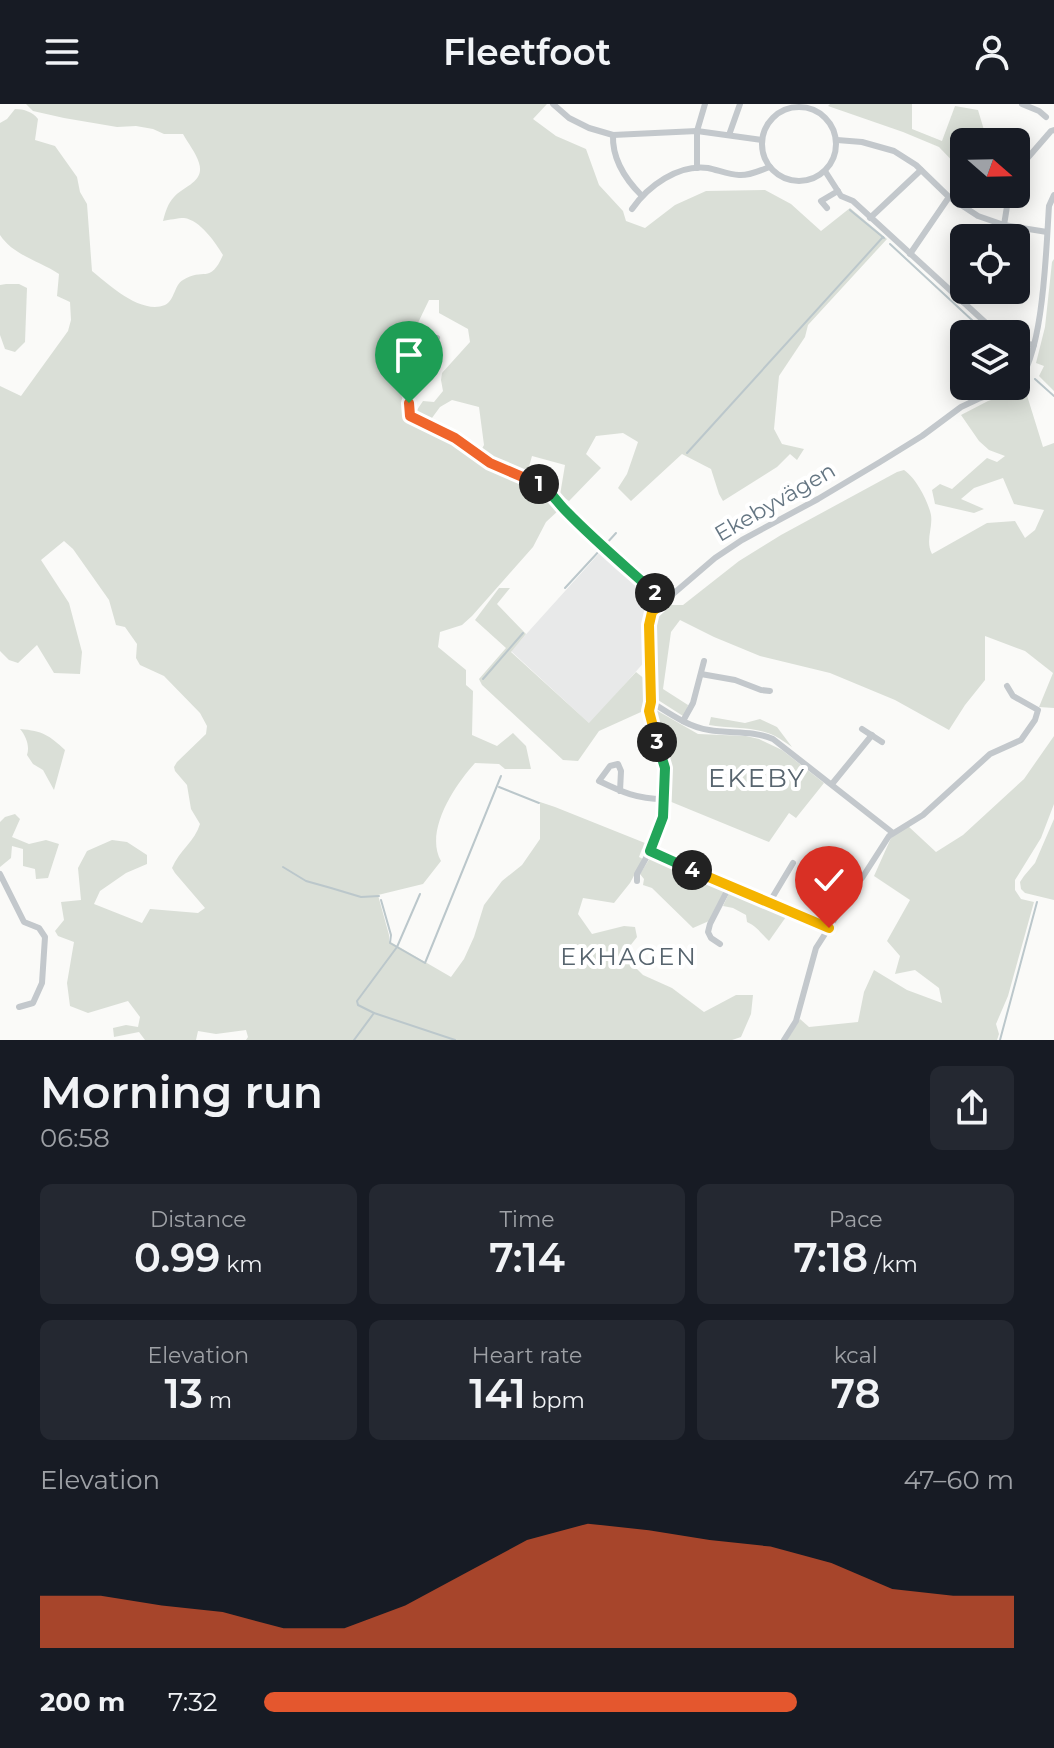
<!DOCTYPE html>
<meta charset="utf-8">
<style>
:root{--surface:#171b24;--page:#242831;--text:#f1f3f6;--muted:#9ea1a6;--accent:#e4572e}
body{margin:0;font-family:Montserrat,sans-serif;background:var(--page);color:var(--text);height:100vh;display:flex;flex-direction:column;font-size:30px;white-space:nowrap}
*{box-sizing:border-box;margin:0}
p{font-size:26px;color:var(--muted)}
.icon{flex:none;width:44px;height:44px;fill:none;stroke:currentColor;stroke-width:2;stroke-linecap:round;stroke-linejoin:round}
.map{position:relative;height:936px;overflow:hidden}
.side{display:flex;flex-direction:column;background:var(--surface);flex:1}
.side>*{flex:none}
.needle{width:52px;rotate:110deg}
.controls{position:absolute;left:950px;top:24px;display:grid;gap:16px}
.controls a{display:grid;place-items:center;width:80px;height:80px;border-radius:12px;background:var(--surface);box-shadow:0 4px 20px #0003;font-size:40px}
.pin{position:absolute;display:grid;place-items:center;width:68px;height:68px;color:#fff;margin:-82px -34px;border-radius:50% 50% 50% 0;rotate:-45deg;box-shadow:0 0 8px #0007}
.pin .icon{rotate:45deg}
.km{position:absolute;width:40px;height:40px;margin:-20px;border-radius:50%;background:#222;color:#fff;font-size:22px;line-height:40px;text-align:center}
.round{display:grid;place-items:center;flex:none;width:84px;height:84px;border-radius:12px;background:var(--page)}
.summary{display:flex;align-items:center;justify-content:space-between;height:136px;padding:0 40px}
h1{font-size:44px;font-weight:600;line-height:60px}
.figures{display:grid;grid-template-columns:repeat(3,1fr);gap:12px;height:136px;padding:8px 40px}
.figures div{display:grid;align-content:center;border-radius:12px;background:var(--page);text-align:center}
.figures b{font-size:40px;font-weight:600}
.figures small{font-size:22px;font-weight:400}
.figures p{font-size:22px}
.chart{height:224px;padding:16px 40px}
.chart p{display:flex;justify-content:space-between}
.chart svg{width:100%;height:144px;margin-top:8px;fill:var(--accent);opacity:.7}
ul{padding:0 40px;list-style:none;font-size:26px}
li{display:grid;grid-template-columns:128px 96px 1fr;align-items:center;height:60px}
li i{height:20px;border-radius:10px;background:var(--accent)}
header{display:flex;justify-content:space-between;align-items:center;height:104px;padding:0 40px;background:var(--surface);font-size:36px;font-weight:600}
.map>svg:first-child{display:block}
</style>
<header><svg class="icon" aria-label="menu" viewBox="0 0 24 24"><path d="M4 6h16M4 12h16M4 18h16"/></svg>Fleetfoot<svg class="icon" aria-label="person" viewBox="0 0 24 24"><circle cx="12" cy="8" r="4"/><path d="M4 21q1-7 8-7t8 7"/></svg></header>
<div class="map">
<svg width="1054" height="936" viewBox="0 0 1054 936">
<rect width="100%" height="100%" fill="#fafaf8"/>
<polygon fill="#e8e9e9" points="603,445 659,496 645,517 646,556 590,620 511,547"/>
<g fill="#dadfd7" fill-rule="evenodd">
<path d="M26,0H547L533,15L556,32L586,45L599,81L623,107L626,117L645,124L675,101L706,87L765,86L791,100L821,127L850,104L887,135L808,221L805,233L779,272L774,325L782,340L804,345L797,356L790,350L777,363L723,397L719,390L711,365L682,350L631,397L618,384L627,370L638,338L623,329L596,332L586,350L601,364L569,397L560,391L565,361L532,352L525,377L542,386L560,405L546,418L533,443L472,512L462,521L440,528L438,543L466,566V581L473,587L472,631L497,642L513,629L526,642L531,665H505L499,660L475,659C455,681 424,727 441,757L423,780L378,791L389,831V837L451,873L464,855L474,833L484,801L502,777L522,761L540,735V698L555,703L650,741L647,747L642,745L639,753L643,755L630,779L614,799L583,794L578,810L592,830L624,822L635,823L637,833L623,851L643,871L672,884L704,908L736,891H753L751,910L741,933L732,936H246L248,933L246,926L216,930L198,927L196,936H145L139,928L114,933L113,924L126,921L138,923L140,913L128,897L88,909L70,902L67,879L74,838L58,832L55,827L64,816L61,798L81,796L78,764L87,747L112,736L127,738L147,751V760L126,769L100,787L94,800L142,819L150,805L198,809L205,804L175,769L172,764C179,747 195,737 200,720L191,705L187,681L175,667L174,663L177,658L206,630L207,622L200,609L164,572L140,561L136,554L137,540L125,523L116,521L109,496L73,445L64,437L41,456L69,499L82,548L80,570L54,569L37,541L18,559L9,556L0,547V282L21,292L68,227L71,216L70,198L57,192L59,170C40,157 14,152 0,131V19L7,15L15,5C24,5 33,8 38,15L35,36L55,42L77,73L80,88L87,100L92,167C108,180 141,211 165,201C175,196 174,181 183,176C203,163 210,181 223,151C215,138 200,116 184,114C178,114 169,116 163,117C165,109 168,99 174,93C184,82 205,78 199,59C196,49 188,39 183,30H164L153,25L136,22L117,23L64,14L33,7ZM429,196H439V209L468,225L470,238L442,269L441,276L443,287L434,298L423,297L415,309L429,318L440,303L452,296L479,303L484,341L478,352L454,336L410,313L395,276L385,270L407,227L416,223Z"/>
<polygon points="830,0 912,0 912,25 942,37 955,2 978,6 987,36 993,38 964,38 964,69 939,43 903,28 828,2"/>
<polygon points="1054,155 1054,287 1039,272 1044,262 1036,259 1045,223 1052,158"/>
<polygon points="6,180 19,180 27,184 25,238 15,248 5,245 0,231 0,181"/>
<path d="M1025,285L1043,343L1054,339V604L1039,603L1053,569L1025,547L985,532V576L965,601L949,626L895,596L830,569L760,552L714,533L680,516L671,528L663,585L688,601L687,606L683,612L658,596L656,522L659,510L666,501H683L739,457L781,431L897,368L904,366C916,374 928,397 931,411C933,425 925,436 932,450L987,419L1015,417L1025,434L1035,426L1044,406L1014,400L1003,374L974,384L961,395L984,405L974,409L935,400L932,386L940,380L952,385L987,354L997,358L1005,352L989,346L979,337L961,311L988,297Z"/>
<polygon points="499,484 510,484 497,500 526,530 511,548 589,619 636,568 646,576 645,597 641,608 599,627 578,657 563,656 482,581 479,575 506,544 475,516"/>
<polygon points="656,606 698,630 746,632 759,635 782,646 824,679 796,714 789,709 769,738 669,697 667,648 656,614"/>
<path d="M711,613L745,619L760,615L777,623L792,643C786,639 781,635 775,632C755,622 730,625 709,621Z"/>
<path d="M20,625C43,627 49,631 65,646L54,686L43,666L33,660L27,651C30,642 26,632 20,625Z"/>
<polygon points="1054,632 1054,700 1041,734 1015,776 1015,786 1021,795 1034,798 1008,892 996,920 999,930 997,936 787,936 800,915 809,923 858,918 864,888 874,866 907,886 942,899 939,884 915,866 895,870 900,852 887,837 910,796 874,772 891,734 908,722 936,748 963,731 1024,675"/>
<polygon points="15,710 20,715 12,733 29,740 46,736 59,740 48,774 36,775 35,765 23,762 23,745 12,742 11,754 0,763 0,718 5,713"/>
<polygon points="1054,715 1054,796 1025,789 1021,785 1020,778 1024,772 1035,759"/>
<polygon points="653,753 726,784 709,817 693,824 652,784 643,781 644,775 640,770 650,754"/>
<path d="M731,785L788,810L769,837C761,830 758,823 747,818L746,811L733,804L723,802Z"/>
</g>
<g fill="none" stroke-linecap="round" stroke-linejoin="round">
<g stroke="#bbc7cb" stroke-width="2">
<polyline points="850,106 884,134"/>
<polyline points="890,140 987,230"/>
<polyline points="1016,257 1017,258"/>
<polyline points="1035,275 1054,292"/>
<polyline points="687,349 883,133"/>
<polyline points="606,440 616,429"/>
<polyline points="565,484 601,445"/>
<polyline points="483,575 523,529"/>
<polyline points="499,683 539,699"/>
<polyline points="283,763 306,777 331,784 361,793 379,792"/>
<polyline points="381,796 391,831 390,839 425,859 501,672"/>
<polyline points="374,909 358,901 357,897 397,843 420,790"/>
<polyline points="354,936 374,909 455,936"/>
<polyline points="1000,936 1037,798"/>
</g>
<g stroke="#c3c8cc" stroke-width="6">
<polyline points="553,0 569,14 589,24 613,31 697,27 762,36"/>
<polyline points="1022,0 1039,7 1046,13"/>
<circle cx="799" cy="40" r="37"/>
<path d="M613,31C612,55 625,75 642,92"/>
<polyline points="729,31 740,0"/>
<polyline points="837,36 862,38 894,47 916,61 949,93 978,112 1004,121 1047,128"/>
<polyline points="697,64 697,27 705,0"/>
<polyline points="825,67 841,92 853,97 998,230"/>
<polyline points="1016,70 1018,65 1051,27 1054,26"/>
<polyline points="827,104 821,97 838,87"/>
<path d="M632,105C648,82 678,60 708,64C718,66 729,71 739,71C750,72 760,66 770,63"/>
<polyline points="870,114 921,66"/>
<polyline points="999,134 1004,121 1009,90"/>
<polyline points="910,150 949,93"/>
<polyline points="963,198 972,186"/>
<path d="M437,234C424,259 407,284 410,312L455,334L490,359L530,375L544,383L565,407L664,497"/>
<polyline points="1016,238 1034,241"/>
<path d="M1016,281C1044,251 1046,145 1049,102L1054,91"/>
<polyline points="701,570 735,576 761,586 770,587"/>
<path d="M651,598C669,609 688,623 709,626C731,630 752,626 773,635L893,729"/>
<polyline points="683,617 693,599 704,557"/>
<polyline points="862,625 882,638"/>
<polyline points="832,680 872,631"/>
<path d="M620,687L621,667L618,660L610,662L599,677C622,688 637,695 663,695"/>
<polyline points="0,770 24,818 39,824 45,833 42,879 33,899 19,903"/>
<polyline points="862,774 889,732 923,711 990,650 1021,636 1035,616 1038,606 1013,592 1007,582"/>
<polyline points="637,777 637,770 650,747"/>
<polyline points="769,799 793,759"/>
<polyline points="829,824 650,747 663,713 665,664 652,623 649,607 651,598 649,521 652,508 715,454 742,436 818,395 880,358 922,332 961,303 978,295 1015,282"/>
<polyline points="720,840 711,834 708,828 710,820 729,783"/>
<polyline points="784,936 796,917 816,844 852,788"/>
</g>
</g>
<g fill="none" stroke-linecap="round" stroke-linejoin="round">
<defs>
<polyline id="split-1" points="409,299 410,312 455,334 490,359 539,380"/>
<path id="split-2" d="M539,380C550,386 557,398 566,407C594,436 625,462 655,489"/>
<polyline id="split-3" points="655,489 664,497 652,508 649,521 651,598 649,607 657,638"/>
<polyline id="split-4" points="657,638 665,664 663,713 650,747 692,766"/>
<polyline id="split-5" points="692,766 829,824"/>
</defs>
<use href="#split-1" stroke="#fff" stroke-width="16"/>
<use href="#split-2" stroke="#fff" stroke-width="16"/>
<use href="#split-3" stroke="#fff" stroke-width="16"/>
<use href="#split-4" stroke="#fff" stroke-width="16"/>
<use href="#split-5" stroke="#fff" stroke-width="16"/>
<use href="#split-1" stroke="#f0652b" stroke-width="10"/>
<use href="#split-2" stroke="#22a559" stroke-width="10"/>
<use href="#split-3" stroke="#f5b400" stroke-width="10"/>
<use href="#split-4" stroke="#22a559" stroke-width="10"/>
<use href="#split-5" stroke="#f5b400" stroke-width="10"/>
</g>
<g text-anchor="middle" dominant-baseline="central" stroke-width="8" stroke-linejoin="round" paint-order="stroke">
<g font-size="22" fill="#657683" stroke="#fff">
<text transform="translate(775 398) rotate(-30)">Ekebyvägen</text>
</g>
<g font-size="24" letter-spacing="2" fill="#57646e" stroke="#fff">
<text x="629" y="852">EKHAGEN</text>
</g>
<g font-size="26" letter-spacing="2" fill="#57646e" stroke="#fff">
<text x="757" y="674">EKEBY</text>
</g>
</g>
</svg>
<div class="controls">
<a><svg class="needle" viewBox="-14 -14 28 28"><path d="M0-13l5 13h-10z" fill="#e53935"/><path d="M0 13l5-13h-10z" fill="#9ea1a6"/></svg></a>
<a><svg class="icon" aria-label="locate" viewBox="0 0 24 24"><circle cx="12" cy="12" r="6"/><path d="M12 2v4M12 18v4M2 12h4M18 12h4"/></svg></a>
<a><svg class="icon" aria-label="layers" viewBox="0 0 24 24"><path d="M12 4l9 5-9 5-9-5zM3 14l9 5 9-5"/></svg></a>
</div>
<div class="pin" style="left:409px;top:299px;background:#1e9e55"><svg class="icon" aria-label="arrive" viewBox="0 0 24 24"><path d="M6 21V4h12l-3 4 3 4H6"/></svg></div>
<div class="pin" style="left:829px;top:824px;background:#d93025"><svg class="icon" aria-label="check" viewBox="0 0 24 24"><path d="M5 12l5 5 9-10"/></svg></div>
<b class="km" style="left:539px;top:380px">1</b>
<b class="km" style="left:655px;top:489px">2</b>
<b class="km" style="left:657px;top:638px">3</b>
<b class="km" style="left:692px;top:766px">4</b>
</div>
<section class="side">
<div class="summary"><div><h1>Morning run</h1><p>06:58</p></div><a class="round"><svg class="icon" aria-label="share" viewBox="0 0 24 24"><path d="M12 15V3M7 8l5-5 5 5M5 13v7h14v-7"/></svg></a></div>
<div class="figures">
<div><p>Distance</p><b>0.99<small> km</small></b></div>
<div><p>Time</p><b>7:14</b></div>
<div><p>Pace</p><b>7:18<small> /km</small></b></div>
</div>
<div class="figures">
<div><p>Elevation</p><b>13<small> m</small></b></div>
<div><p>Heart rate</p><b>141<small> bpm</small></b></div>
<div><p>kcal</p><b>78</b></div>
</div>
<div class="chart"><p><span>Elevation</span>47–60 m</p>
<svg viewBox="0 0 160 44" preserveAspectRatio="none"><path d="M0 44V28L10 28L20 31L30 33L40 38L50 38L60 31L70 21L80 11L90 6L100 8L110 11L120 13L130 18L140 26L150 28L160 28V44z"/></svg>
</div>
<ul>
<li><b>200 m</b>7:32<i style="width:71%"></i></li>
</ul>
</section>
